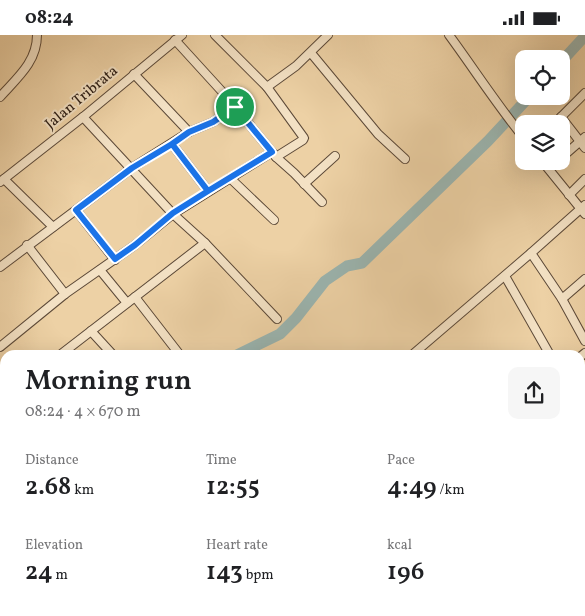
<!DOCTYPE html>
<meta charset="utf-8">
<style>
:root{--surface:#fff;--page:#f6f6f6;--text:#202124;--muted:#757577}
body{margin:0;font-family:Vollkorn,serif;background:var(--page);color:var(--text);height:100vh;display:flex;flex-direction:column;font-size:19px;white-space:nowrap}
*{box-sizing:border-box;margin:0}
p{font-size:16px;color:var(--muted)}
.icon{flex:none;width:28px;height:28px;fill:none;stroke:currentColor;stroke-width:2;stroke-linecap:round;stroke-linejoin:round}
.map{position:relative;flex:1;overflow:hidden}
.panel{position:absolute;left:0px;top:315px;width:585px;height:266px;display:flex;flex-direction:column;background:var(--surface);border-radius:15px 15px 0 0;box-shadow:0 5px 20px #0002}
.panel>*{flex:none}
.controls{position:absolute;left:515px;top:15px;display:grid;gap:10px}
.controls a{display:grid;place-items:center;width:55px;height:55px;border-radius:10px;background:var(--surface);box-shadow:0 5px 20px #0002;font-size:25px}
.pin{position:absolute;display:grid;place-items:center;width:42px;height:42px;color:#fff;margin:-21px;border:2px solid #fff;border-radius:50%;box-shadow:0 1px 5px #0007}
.round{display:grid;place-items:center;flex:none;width:52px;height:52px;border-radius:10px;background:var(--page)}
.headline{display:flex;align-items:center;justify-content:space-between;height:85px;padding:0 25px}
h1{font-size:28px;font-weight:600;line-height:38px}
.metrics{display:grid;grid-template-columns:repeat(3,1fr);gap:8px;height:85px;padding:5px 25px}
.metrics div{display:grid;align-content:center}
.metrics b{font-size:25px;font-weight:600}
.metrics small{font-size:14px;font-weight:400}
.metrics p{font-size:14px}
.status{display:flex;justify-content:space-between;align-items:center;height:35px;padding:0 25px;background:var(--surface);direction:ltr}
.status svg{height:14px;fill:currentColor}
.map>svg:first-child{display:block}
</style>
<div class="status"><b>08:24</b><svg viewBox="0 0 49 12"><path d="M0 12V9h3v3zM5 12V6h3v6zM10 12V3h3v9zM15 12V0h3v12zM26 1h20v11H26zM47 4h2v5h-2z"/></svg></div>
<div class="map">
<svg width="585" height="581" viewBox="0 0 585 581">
<rect width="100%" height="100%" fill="#edd1a5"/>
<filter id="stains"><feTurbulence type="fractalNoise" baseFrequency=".004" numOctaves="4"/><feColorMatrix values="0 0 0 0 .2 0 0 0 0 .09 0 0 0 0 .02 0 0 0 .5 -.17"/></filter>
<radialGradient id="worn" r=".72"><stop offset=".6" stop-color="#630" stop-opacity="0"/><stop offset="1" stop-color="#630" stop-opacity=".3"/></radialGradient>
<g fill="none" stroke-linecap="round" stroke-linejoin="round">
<g stroke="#9bb5b0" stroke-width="11">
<polyline points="561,27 585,1"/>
<polyline points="237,320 280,299 296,283 325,246 347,231 362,228 488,106 530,61"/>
<polyline points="0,431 5,428"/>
</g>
</g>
<polygon fill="#ca7c64" stroke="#2b1c13" points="516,576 539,576 532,581 520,581"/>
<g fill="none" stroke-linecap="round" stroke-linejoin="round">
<defs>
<polyline id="lane" points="268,576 271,581"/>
<g id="street">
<polyline points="215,0 267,52 296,31 328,0"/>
<path d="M449,0C474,34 497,70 524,103"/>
<polyline points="175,5 227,62 276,122 294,138 322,167"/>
<polyline points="311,18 378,99 405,124"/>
<polyline points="267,52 304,103 303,105 276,122"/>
<path d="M0,62C17,43 37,27 37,0"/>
<polyline points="83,82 173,179 205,208 277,284"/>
<polyline points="561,82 585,113"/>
<polyline points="554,89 585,58"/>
<polyline points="189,97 213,87 235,72"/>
<polyline points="172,109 208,156"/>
<polyline points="561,123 585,102"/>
<polyline points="542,126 585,179"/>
<polyline points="230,143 274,185"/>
<polyline points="4,144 53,192"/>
<polyline points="0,147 83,82 182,0"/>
<polyline points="304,149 335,121"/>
<polyline points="569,160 585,144"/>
<polyline points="585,170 531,218 562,264 585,306"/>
<polyline points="76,175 115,225"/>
<polyline points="27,210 65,259"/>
<polyline points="0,232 132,133 189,97 134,39"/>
<polyline points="100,235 127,268"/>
<polyline points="505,241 550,320"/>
<polyline points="135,262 180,320"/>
<polyline points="562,264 585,244"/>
<polyline points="91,296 113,320"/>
<polyline points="0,312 65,259 135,210 173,179 272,117"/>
<polyline points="60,320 205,208"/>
<polyline points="412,320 531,218"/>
<polyline points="580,322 585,318"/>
<polyline points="580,357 585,353"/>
<polyline points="0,360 5,368"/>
<polyline points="580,435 585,429"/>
<polyline points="0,557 5,555"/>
<polyline points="122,576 124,581"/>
<polyline points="179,576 180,581"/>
<polyline points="395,576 398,581"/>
<polyline points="495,576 499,581"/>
<polyline points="577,576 580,581"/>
<polyline points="234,581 246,576"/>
</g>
</defs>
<use href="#lane" stroke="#5c4938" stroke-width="6"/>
<use href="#street" stroke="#5c4938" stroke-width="10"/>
<use href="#lane" stroke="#f3e1c4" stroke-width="4"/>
<use href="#street" stroke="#f3e1c4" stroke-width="8"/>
</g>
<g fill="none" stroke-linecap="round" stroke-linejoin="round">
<defs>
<polyline id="route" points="235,72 213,87 189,97 172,109 208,156 173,178 135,210 115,224 76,175 132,133 172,109 208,156 272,117 235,72"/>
</defs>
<use href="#route" stroke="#fff" stroke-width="10"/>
<use href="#route" stroke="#1a73e8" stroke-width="6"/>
</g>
<g text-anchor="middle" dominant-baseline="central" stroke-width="4" stroke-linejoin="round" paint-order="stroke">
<g font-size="15" fill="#2b1c13" stroke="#f3e1c4">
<text transform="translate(82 63) rotate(-40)">Jalan Tribrata</text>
</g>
</g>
<rect width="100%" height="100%" filter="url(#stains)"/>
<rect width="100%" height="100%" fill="url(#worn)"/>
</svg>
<div class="controls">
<a><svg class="icon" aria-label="locate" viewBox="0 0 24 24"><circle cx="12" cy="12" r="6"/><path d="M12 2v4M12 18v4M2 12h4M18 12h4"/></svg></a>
<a><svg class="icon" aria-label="layers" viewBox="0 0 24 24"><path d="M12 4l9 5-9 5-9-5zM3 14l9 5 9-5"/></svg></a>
</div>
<div class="pin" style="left:235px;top:72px;background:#1e9e55"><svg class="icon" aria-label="arrive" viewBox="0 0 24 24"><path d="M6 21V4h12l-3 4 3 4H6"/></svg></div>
<section class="panel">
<div class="headline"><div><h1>Morning run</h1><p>08:24 · 4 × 670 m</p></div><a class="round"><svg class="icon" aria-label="share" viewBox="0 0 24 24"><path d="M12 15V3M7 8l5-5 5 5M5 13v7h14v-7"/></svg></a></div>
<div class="metrics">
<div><p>Distance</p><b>2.68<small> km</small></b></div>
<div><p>Time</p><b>12:55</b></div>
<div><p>Pace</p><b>4:49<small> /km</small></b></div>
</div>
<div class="metrics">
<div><p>Elevation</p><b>24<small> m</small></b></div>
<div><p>Heart rate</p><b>143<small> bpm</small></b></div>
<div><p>kcal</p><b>196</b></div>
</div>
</section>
</div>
